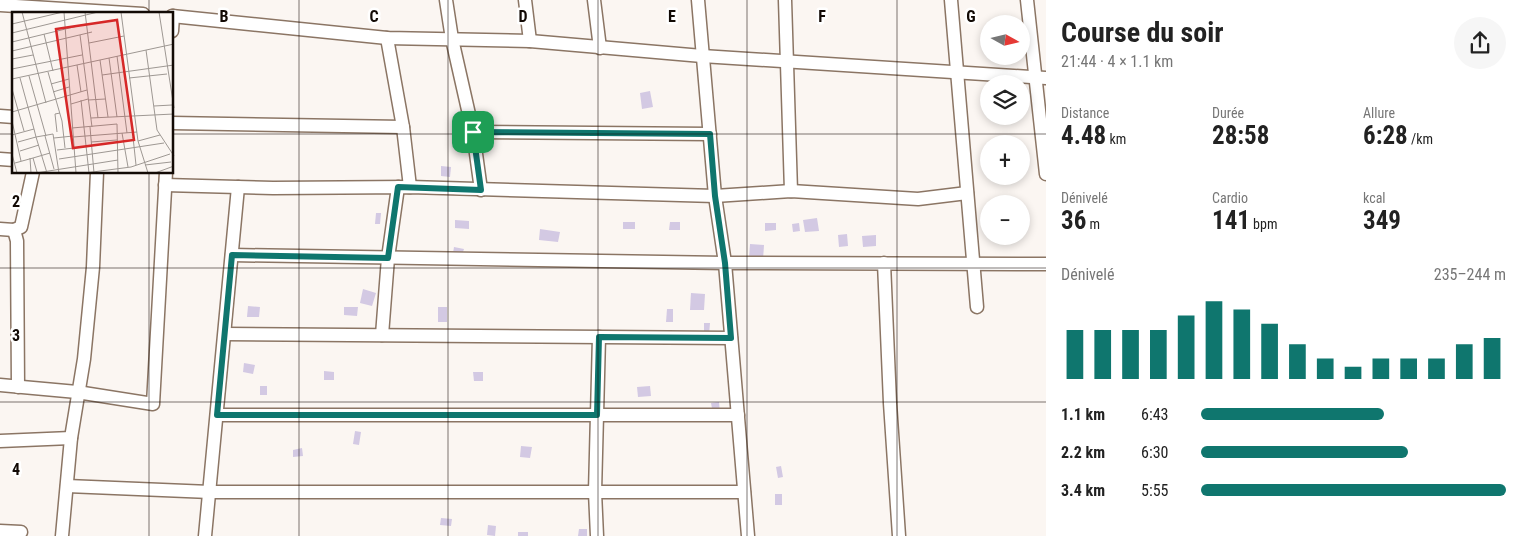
<!DOCTYPE html>
<html lang="fr">
<meta charset="utf-8">
<style>
:root{--surface:#fff;--page:#f6f6f6;--text:#222;--muted:#767676;--accent:#0f766e}
body{margin:0;font-family:"Roboto Condensed",sans-serif;background:var(--page);color:var(--text);height:100vh;display:flex;flex-direction:column;font-size:19px;white-space:nowrap}
*{box-sizing:border-box;margin:0}
p{font-size:16px;color:var(--muted)}
.icon{flex:none;width:28px;height:28px;fill:none;stroke:currentColor;stroke-width:2;stroke-linecap:round;stroke-linejoin:round}
.map{position:relative;flex:1;overflow:hidden}
.drawer{display:flex;flex-direction:column;background:var(--surface);width:475px}
.drawer>*{flex:none}
.needle{width:32px;rotate:98deg}
.controls{position:absolute;left:980px;top:15px;display:grid;gap:10px}
.controls a{display:grid;place-items:center;width:50px;height:50px;border-radius:50%;background:var(--surface);box-shadow:0 2px 8px #0003;font-size:25px}
.pin{position:absolute;display:grid;place-items:center;width:42px;height:42px;color:#fff;margin:-21px;border-radius:10px;box-shadow:0 2px 8px #0006}
.round{display:grid;place-items:center;flex:none;width:52px;height:52px;border-radius:26px;background:var(--page)}
.head{display:flex;align-items:center;justify-content:space-between;height:85px;padding:0 15px}
h1{font-size:28px;font-weight:700;line-height:38px}
.figures{display:grid;grid-template-columns:repeat(3,1fr);gap:8px;height:85px;padding:5px 15px}
.figures div{display:grid;align-content:center}
.figures b{font-size:25px;font-weight:700}
.figures small{font-size:14px;font-weight:400}
.figures p{font-size:14px}
.chart{height:140px;padding:10px 15px}
.chart p{display:flex;justify-content:space-between}
.chart svg{width:100%;height:90px;margin-top:5px;stroke:var(--accent);stroke-width:6}
ul{padding:0 15px;list-style:none;font-size:16px}
li{display:grid;grid-template-columns:80px 60px 1fr;align-items:center;height:38px}
li i{height:12px;border-radius:6px;background:var(--accent)}
main{display:flex;flex:1;min-height:0}
.map>svg:first-child{display:block}
</style>
<main>
<div class="map">
<svg width="1046" height="536" viewBox="0 0 1046 536">
<rect width="100%" height="100%" fill="#fbf6f2"/>
<g fill="#d3c9e3">
<polygon points="650,91 653,107 642,109 640,93"/>
<polygon points="441,166 451,167 450,177 441,176"/>
<polygon points="376,213 381,213 380,224 375,224"/>
<polygon points="817,218 819,231 805,232 803,220"/>
<polygon points="455,220 469,221 469,229 455,228"/>
<rect x="623" y="222" width="12" height="7"/>
<polygon points="670,222 680,222 680,230 669,230"/>
<polygon points="765,223 776,223 776,230 765,231"/>
<polygon points="799,223 800,231 793,232 792,224"/>
<polygon points="540,229 560,232 558,242 539,240"/>
<polygon points="847,234 848,246 839,247 838,235"/>
<polygon points="876,235 876,246 863,247 862,236"/>
<polygon points="750,244 764,245 763,260 749,258"/>
<polygon points="454,247 464,249 462,255 453,253"/>
<polygon points="363,289 376,293 372,306 360,303"/>
<polygon points="691,293 705,294 704,310 690,310"/>
<polygon points="248,306 260,307 259,317 247,317"/>
<polygon points="344,307 358,307 357,316 344,315"/>
<rect x="438" y="307" width="9" height="15"/>
<polygon points="667,309 673,309 673,322 666,322"/>
<polygon points="704,323 710,323 709,335 704,335"/>
<polygon points="244,363 255,365 253,374 243,372"/>
<polygon points="324,371 334,372 334,380 324,380"/>
<polygon points="473,372 483,372 483,381 474,381"/>
<rect x="260" y="386" width="7" height="9"/>
<polygon points="650,386 651,396 638,397 637,387"/>
<polygon points="719,402 720,413 713,414 711,403"/>
<polygon points="355,431 361,432 359,445 353,444"/>
<polygon points="521,446 532,447 530,458 520,457"/>
<polygon points="302,448 303,456 293,457 293,450"/>
<polygon points="781,466 783,477 778,478 776,467"/>
<rect x="775" y="494" width="7" height="11"/>
<polygon points="441,518 452,519 451,526 440,525"/>
<polygon points="488,525 496,526 495,536 487,535"/>
<polygon points="579,529 587,529 587,536 578,536"/>
<rect x="518" y="532" width="10" height="4"/>
</g>
<g fill="none" stroke-linecap="round" stroke-linejoin="round">
<defs>
<g id="minor">
<polyline points="446,0 452,39 473,132 481,190"/>
<polyline points="525,0 530,41"/>
<polyline points="594,0 600,48"/>
<polyline points="698,0 715,196 725,263 748,536"/>
<polyline points="785,0 791,191"/>
<polyline points="951,0 977,307"/>
<polyline points="1027,0 1046,174"/>
<polyline points="0,5 143,14"/>
<polyline points="172,16 387,38 530,41 702,56 1046,78"/>
<polyline points="172,31 173,16"/>
<polyline points="387,38 403,127 410,187"/>
<polyline points="0,116 14,117"/>
<polyline points="172,123 403,127"/>
<polyline points="473,132 710,134"/>
<polyline points="0,159 14,160"/>
<polyline points="165,185 273,188 410,187 715,196 791,191 918,199 967,193"/>
<polyline points="0,229 14,230"/>
<polyline points="232,255 725,263 1046,264"/>
<polyline points="884,263 890,403 899,536"/>
<polyline points="225,334 731,338"/>
<polyline points="382,335 388,258 398,187"/>
<polyline points="0,385 77,392 153,404 166,172"/>
<polyline points="18,387 17,241 14,230 21,227 33,172"/>
<polyline points="217,415 738,415"/>
<polyline points="0,441 71,438"/>
<polyline points="67,486 210,492 744,492"/>
<polyline points="0,531 21,532"/>
<polyline points="62,536 71,438 84,359 93,267 97,172"/>
<polyline points="205,536 238,187"/>
<polyline points="597,536 595,492 599,337"/>
</g>
</defs>
<use href="#minor" stroke="#8b7564" stroke-width="15"/>
<use href="#minor" stroke="#fff" stroke-width="12"/>
</g>
<g fill="none" stroke-linecap="round" stroke-linejoin="round">
<defs>
<polygon id="route" points="473,132 710,134 715,196 725,263 731,338 599,337 597,415 217,415 232,255 388,258 398,187 481,190"/>
</defs>
<use href="#route" stroke="#fff" stroke-width="10"/>
<use href="#route" stroke="#0f766e" stroke-width="6"/>
</g>
<path fill="none" stroke="#120a05" stroke-width="1" stroke-opacity="0.55" d="M149,0V14M299,0V536M448,0V536M598,0V536M747,0V536M897,0V536M0,134H14M172,134H1046M149,172V536M0,268H1046M0,402H1046"/>
<g transform="translate(12 12)">
<rect width="161" height="161" fill="#fbf6f2"/>
<path fill="none" stroke="#9e9893" stroke-width="1" d="M10,0L34,91M52,0L64,161M73,0L86,106M109,0L126,129L136,161M147,0L162,96M0,12L51,0M0,21L86,0M32,22L41,59M68,23L80,115M0,30L74,12M77,31L112,24M134,38L145,118L162,144M0,39L80,20M105,44L115,121M97,46L105,105M0,47L21,43M88,48L96,105M65,53L69,80M0,57L70,43M36,60L50,109L53,136M90,63L162,53M17,64L34,124M8,66L22,117M117,66L155,62M0,67L162,32M39,72L57,67M0,77L12,119M41,80L57,75M69,88L77,161M76,88L93,87M59,92L76,87M142,94L160,93M0,100L75,78M79,106L162,102M0,109L9,149M78,115L82,161M60,116L105,112L106,161M45,120L43,102L48,101M110,121L116,155M0,123L22,117L24,125L6,130M33,124L42,157M61,125L125,120M121,125L124,153M42,126L61,124M126,129L148,123M79,130L105,128M45,138L62,136M8,139L27,133M0,142L5,161M18,146L19,161M47,147L152,131M3,151L21,146M133,153L159,150M25,160L21,146L38,141M24,161L106,148M35,161L24,125L41,122L47,161M73,161L119,155L158,142M143,161L162,154"/>
<path fill="#d62828" fill-opacity="0.15" stroke="#d62828" stroke-width="2.5" d="M105,8L122,128L61,136L44,17Z"/>
<rect width="161" height="161" fill="none" stroke="#120a05" stroke-width="2.5"/>
</g>
<g font-size="16" text-anchor="middle" font-weight="bold" fill="#120a05" stroke="#fff" stroke-width="5" stroke-linejoin="round" paint-order="stroke">
<text x="224" y="22">B</text>
<text x="374" y="22">C</text>
<text x="523" y="22">D</text>
<text x="672" y="22">E</text>
<text x="822" y="22">F</text>
<text x="971" y="22">G</text>
<text x="16" y="207">2</text>
<text x="16" y="341">3</text>
<text x="16" y="475">4</text>
</g>
</svg>
<div class="controls">
<a><svg class="needle" viewBox="-14 -14 28 28"><path d="M0-13l5 13h-10z" fill="#e53935"/><path d="M0 13l5-13h-10z" fill="#767676"/></svg></a>
<a><svg class="icon" aria-label="layers" viewBox="0 0 24 24"><path d="M12 4l9 5-9 5-9-5zM3 14l9 5 9-5"/></svg></a>
<a>+</a>
<a>−</a>
</div>
<div class="pin" style="left:473px;top:132px;background:#1e9e55"><svg class="icon" aria-label="arrive" viewBox="0 0 24 24"><path d="M6 21V4h12l-3 4 3 4H6"/></svg></div>
</div>
<section class="drawer">
<div class="head"><div><h1>Course du soir</h1><p>21:44 · 4 × 1.1 km</p></div><a class="round"><svg class="icon" aria-label="share" viewBox="0 0 24 24"><path d="M12 15V3M7 8l5-5 5 5M5 13v7h14v-7"/></svg></a></div>
<div class="figures">
<div><p>Distance</p><b>4.48<small> km</small></b></div>
<div><p>Durée</p><b>28:58</b></div>
<div><p>Allure</p><b>6:28<small> /km</small></b></div>
</div>
<div class="figures">
<div><p>Dénivelé</p><b>36<small> m</small></b></div>
<div><p>Cardio</p><b>141<small> bpm</small></b></div>
<div><p>kcal</p><b>349</b></div>
</div>
<div class="chart"><p><span>Dénivelé</span>235–244 m</p>
<svg viewBox="0 0 160 44" preserveAspectRatio="none"><path d="M5 44V20M15 44V20M25 44V20M35 44V20M45 44V13M55 44V6M65 44V10M75 44V17M85 44V27M95 44V34M105 44V38M115 44V34M125 44V34M135 44V34M145 44V27M155 44V24"/></svg>
</div>
<ul>
<li><b>1.1 km</b>6:43<i style="width:60%"></i></li>
<li><b>2.2 km</b>6:30<i style="width:68%"></i></li>
<li><b>3.4 km</b>5:55<i style="width:100%"></i></li>
</ul>
</section>
</main>
